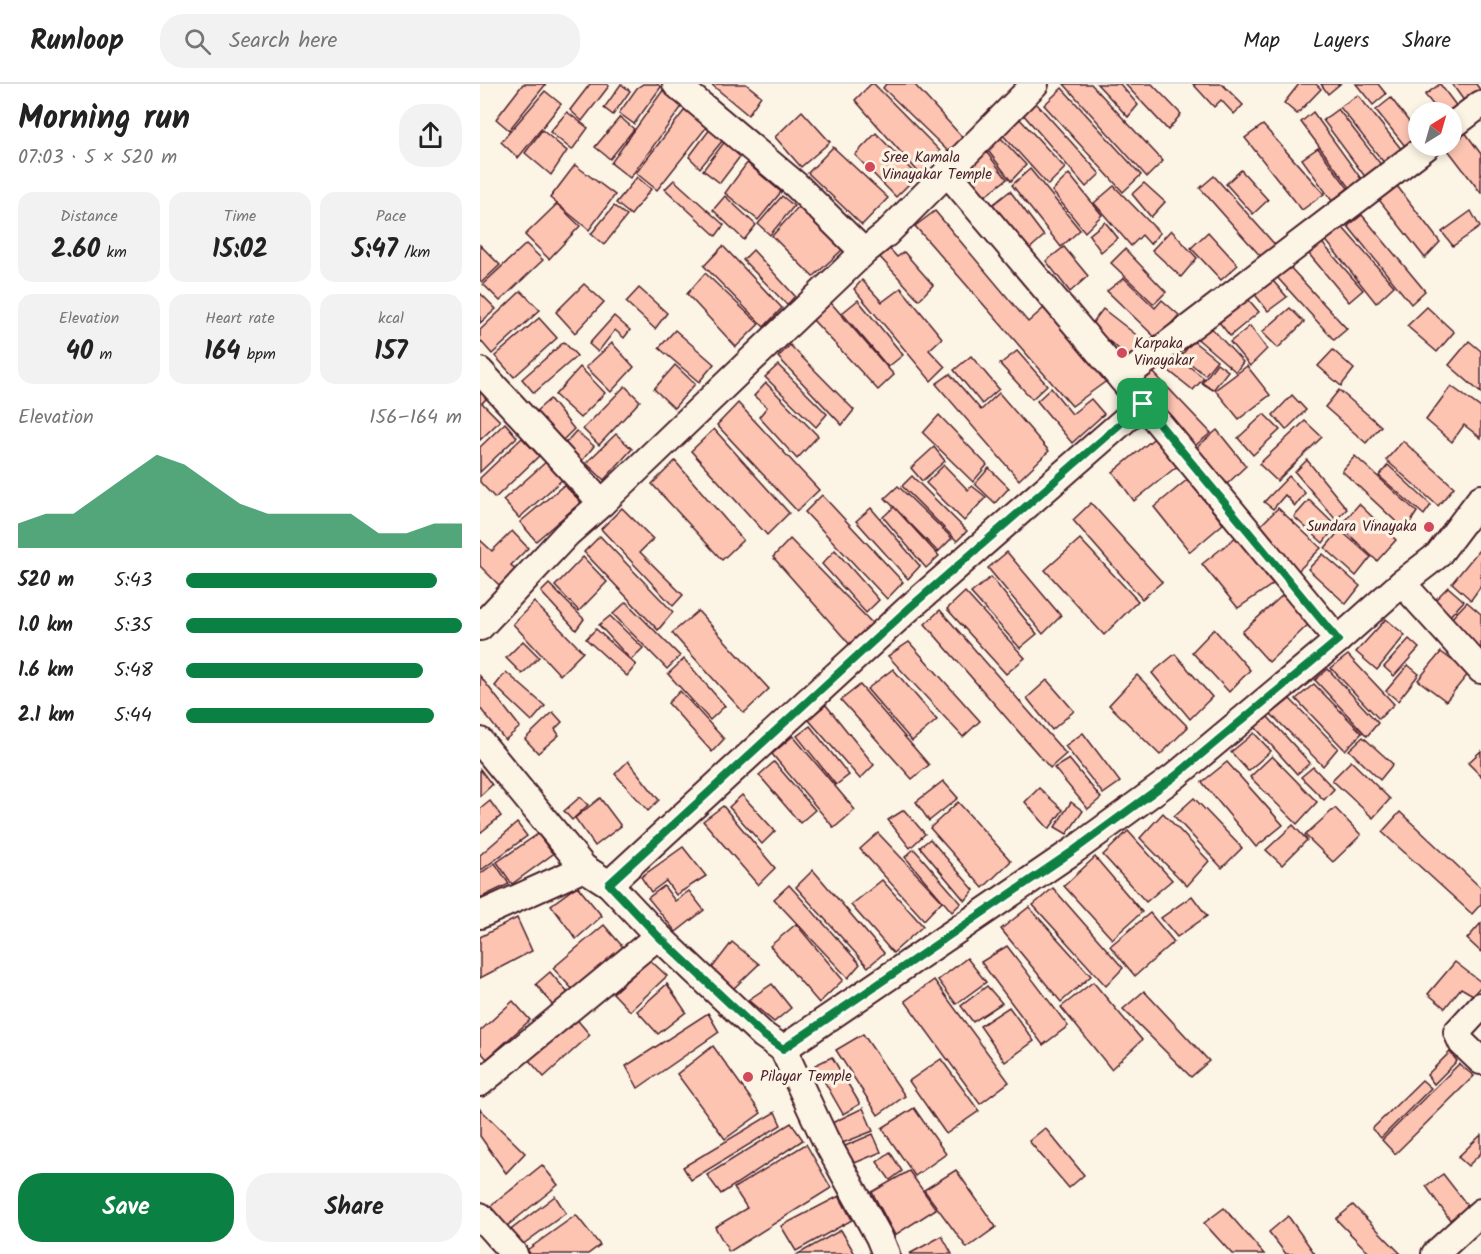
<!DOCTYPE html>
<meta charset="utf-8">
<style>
:root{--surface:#fff;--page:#f2f2f2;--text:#222;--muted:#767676;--line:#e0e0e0;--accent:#0b8043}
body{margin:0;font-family:Kalam,sans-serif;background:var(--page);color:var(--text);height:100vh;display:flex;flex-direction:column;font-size:22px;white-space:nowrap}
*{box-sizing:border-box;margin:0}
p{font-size:20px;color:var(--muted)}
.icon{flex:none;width:33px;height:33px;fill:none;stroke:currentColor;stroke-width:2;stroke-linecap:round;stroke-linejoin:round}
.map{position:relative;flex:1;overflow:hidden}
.details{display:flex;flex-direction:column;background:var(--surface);width:480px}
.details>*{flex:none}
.needle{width:39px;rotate:37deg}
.fabs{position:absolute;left:928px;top:18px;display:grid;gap:12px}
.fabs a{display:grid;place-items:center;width:54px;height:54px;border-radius:50%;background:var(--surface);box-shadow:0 3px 9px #0003;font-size:30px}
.pin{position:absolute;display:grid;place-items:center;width:51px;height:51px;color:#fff;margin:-26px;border-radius:12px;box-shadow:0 3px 9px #0006}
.round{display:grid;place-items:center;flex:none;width:63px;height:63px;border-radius:24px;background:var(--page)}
.headline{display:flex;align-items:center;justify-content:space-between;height:102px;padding:0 18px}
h1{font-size:33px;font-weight:700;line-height:45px}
.figures{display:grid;grid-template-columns:repeat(3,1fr);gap:9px;height:102px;padding:6px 18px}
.figures div{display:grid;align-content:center;border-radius:15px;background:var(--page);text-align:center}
.figures b{font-size:26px;font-weight:700}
.figures small{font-size:16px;font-weight:400}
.figures p{font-size:16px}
.chart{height:168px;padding:12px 18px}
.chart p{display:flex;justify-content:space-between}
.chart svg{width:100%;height:108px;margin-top:6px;fill:var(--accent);opacity:.7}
.primary-button{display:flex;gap:12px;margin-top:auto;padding:12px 18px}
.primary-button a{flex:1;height:69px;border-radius:24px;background:var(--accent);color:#fff;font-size:24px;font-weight:700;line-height:69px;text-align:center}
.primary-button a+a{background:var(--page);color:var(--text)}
ul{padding:0 18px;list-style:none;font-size:20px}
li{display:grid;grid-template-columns:96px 72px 1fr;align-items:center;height:45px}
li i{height:15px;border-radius:8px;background:var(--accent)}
header{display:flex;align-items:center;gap:36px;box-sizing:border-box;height:84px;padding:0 30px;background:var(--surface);border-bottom:2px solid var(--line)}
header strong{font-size:28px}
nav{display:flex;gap:33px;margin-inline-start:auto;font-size:21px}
.search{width:420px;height:54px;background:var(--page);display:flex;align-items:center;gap:15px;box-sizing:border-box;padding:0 21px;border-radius:24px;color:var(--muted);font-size:22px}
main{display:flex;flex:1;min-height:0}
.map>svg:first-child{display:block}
</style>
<header>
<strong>Runloop</strong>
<div class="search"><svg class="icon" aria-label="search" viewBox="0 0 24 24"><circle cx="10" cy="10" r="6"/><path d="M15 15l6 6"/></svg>Search here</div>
<nav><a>Map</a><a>Layers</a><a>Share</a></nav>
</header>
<main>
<section class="details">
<div class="headline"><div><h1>Morning run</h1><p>07:03 · 5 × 520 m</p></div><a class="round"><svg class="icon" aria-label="share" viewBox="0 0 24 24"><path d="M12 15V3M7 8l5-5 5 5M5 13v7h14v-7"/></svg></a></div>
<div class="figures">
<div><p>Distance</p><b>2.60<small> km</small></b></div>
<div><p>Time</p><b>15:02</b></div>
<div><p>Pace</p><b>5:47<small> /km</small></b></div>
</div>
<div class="figures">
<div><p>Elevation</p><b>40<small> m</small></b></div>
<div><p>Heart rate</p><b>164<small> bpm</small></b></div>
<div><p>kcal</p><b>157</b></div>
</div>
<div class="chart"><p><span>Elevation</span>156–164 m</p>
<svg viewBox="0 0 160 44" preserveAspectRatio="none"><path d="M0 44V34L10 30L20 30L30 22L40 14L50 6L60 10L70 18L80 26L90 30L100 30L110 30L120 30L130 38L140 38L150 34L160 34V44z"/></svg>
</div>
<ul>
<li><b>520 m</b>5:43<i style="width:91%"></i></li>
<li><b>1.0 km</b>5:35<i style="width:100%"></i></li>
<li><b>1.6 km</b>5:48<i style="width:86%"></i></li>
<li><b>2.1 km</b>5:44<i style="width:90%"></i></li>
</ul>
<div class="primary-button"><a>Save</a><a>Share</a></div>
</section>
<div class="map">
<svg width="1001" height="1170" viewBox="0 0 1001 1170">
<rect width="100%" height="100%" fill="#fcf5e5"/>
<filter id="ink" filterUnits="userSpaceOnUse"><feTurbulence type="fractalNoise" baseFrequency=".0167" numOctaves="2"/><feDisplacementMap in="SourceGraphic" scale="12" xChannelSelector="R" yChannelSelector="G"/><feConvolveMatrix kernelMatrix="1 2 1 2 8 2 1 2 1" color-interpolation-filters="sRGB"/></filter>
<g filter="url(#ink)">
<g fill="#fdc4b2" stroke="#4a1f2b" stroke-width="1.5">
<polygon points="43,0 66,0 29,46 16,35"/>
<polygon points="110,0 127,0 129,2 102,37 90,26"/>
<polygon points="141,0 150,7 133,31 124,24"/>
<polygon points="163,0 177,0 181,3 154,40 139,29 157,4"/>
<polygon points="231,0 266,0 281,12 268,31"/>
<polygon points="391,0 394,0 460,67 440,90 375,16"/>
<polygon points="406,0 434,0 484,55 471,70 403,4"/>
<polygon points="584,0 611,0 683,77 667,93"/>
<polygon points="617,0 640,0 658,21 648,33"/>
<polygon points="645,0 672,0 701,30 688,46"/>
<polygon points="713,0 742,0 763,21 754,30 741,16 734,23"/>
<polygon points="819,0 836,0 841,5 817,30 804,19"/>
<polygon points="841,0 860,0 848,10"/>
<polygon points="876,0 898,0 906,10 893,21"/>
<polygon points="960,0 981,28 959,28 945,11"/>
<polygon points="972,0 996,0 1001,7 1001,11 987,21"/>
<polygon points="186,2 206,17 150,94 131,79"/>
<polygon points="582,4 661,91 643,108 564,21"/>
<polygon points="65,7 81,20 38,74 21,58"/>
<polygon points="878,11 922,66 905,80 860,23"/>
<polygon points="911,14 939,51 939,59 929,67 896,26"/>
<polygon points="555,18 620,90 606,103 542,29"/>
<polygon points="207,23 229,40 177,106 156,89"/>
<polygon points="858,25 902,82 886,94 843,36"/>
<polygon points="322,27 350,58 321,83 295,53"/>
<polygon points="87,28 108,44 92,66 70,48"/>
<polygon points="833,28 882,96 871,105 821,38"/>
<polygon points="537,32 585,84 568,101 520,48"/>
<polygon points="140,33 154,45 130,75 115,63"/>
<polygon points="783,41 844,110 822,126 765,54"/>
<polygon points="982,44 1001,70 1001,109 965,62 972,62 972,51"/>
<polygon points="230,45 243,56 220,84 209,73"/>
<polygon points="62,46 87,67 71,91 45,69"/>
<polygon points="396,49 437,92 416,113 375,71"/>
<polygon points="249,52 265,66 240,99 223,86"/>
<polygon points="519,52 546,81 531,97 506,64"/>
<polygon points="501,61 527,95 505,112 478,79"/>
<polygon points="353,63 408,114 382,141 328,89"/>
<polygon points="838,64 868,104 852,117 822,75"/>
<polygon points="267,79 301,108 278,136 245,109"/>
<polygon points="95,81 135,111 109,146 70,114"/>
<polygon points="550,85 600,146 581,163 532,101"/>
<polygon points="761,86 788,116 773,130 746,100"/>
<polygon points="589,90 622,131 605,148 572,107"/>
<polygon points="734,92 797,163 783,175 720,104"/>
<polygon points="157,93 171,105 151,131 136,119"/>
<polygon points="194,96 244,141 236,152 185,105"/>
<polygon points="914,98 960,158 945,174 896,112"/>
<polygon points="664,99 685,118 671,133 652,110"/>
<polygon points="634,102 680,149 670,160 662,151 651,162 614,119"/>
<polygon points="530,107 564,152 547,167 511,122"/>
<polygon points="245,112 276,141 264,156 233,126"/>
<polygon points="302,112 314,122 290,151 278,140"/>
<polygon points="77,120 100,142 69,175 45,151"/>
<polygon points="134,122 147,132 124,161 111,150"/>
<polygon points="319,122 362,166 333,193 292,152"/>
<polygon points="455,127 548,238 564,224 628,296 592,322 435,142"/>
<polygon points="991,127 1000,143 973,162 962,148"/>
<polygon points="882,131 945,207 931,220 868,142"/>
<polygon points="857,137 914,202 896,219 840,149"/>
<polygon points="625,138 638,154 621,168 609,151"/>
<polygon points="691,146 717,174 701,193 672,166"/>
<polygon points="728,148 758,181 741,196 711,164"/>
<polygon points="837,153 883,206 869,218 824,164"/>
<polygon points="46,160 63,176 20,217 3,200"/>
<polygon points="0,161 20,181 2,198 0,196"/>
<polygon points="243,162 302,224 284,243 224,182"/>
<polygon points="408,163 417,173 424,168 453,201 439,216 398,171"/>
<polygon points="584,163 608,192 590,208 566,177"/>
<polygon points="645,165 686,208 674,220 631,179"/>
<polygon points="273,166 315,212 307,221 263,176"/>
<polygon points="807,180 867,245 854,256 795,191"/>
<polygon points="225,189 279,240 256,263 207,210"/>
<polygon points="786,189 807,213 788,227 768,202"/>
<polygon points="644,194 675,224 682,216 699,231 677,255 627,207"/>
<polygon points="382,196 402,218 421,204 462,254 449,266 465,283 451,297 374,205"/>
<polygon points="104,200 124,218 95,249 76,228"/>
<polygon points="159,204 187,229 175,245 146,218"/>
<polygon points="41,207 60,226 12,270 0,256 0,246"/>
<polygon points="0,209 16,225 0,239"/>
<polygon points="768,215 779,228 750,252 739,238"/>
<polygon points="378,216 423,271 408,283 362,229"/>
<polygon points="351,219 414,291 398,306 332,235"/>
<polygon points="947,223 974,248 957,268 927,242"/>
<polygon points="810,224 824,238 798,264 782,248"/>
<polygon points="623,225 668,260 654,277 610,242"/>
<polygon points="134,232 150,246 144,254 135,246 118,268 109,260"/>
<polygon points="59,234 77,254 34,293 15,272"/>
<polygon points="725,237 763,278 756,288 713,251"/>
<polygon points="770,242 787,265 770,282 750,258"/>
<polygon points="195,246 234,280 219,298 179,264"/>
<polygon points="713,257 737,276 725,291 701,272"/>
<polygon points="989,257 1001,267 1001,309 969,281"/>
<polygon points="84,258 97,272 54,309 42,295"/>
<polygon points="132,259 154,283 131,308 106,283"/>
<polygon points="310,261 374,326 362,341 298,273"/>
<polygon points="853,266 874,285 861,302 838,282"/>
<polygon points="537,267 567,301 552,315 520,280"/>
<polygon points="491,272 519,305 502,320 474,286"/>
<polygon points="697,273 724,294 713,306 688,286"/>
<polygon points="737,279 748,287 733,306 722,299"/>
<polygon points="195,281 215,300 194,324 174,305"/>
<polygon points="298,281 347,330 336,343 285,293"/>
<polygon points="767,282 790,311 759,335 735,306"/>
<polygon points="100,283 125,309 100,334 75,311"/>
<polygon points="673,288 731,349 712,364 659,300"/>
<polygon points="470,290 501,326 519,309 569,367 539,396 456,300"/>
<polygon points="286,299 338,352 317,375 279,333 287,323 274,312"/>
<polygon points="145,302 160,317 119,361 103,345"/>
<polygon points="971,302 1001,324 1001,354 984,341 972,358 946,336"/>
<polygon points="571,304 592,330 611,315 624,330 592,359 557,317"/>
<polygon points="0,305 8,313 2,319 20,337 0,356"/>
<polygon points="859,306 901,342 886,359 845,323"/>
<polygon points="812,311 826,326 806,346 793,331"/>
<polygon points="70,315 94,345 80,359 54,329"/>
<polygon points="258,319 339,406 317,427 237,341"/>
<polygon points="784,330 800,346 773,371 758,354"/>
<polygon points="459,331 507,381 493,398 443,349"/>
<polygon points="825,337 842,353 797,397 779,380"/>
<polygon points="25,339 37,353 0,388 0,363"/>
<polygon points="234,345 309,429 287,451 211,367"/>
<polygon points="737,346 766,382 746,401 716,364"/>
<polygon points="96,347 114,362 101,378 82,363"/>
<polygon points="136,350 152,365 124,396 106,379"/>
<polygon points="677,352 700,380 654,417 633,388"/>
<polygon points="42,354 59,372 15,414 0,398 0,394"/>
<polygon points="923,357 974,403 958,422 906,376"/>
<polygon points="454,363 465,377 442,397 431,384"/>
<polygon points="875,372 937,428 925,446 862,387"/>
<polygon points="827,376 867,425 856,436 815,388"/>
<polygon points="67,377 83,395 39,434 23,416"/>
<polygon points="195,377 263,456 242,476 172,400"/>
<polygon points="464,381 488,406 492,402 506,413 484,437 446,399"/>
<polygon points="908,381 951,421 944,431 899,392"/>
<polygon points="509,384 529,404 515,419 495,400"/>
<polygon points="432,392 487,447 477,457 422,402"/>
<polygon points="809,392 825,409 815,422 805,411 793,425 784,418"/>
<polygon points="708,395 743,440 710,468 674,423"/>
<polygon points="84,401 101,418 56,457 40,438"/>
<polygon points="418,402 472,454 458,468 405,414"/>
<polygon points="342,411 423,498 407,515 325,428"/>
<polygon points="829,416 856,442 843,459 814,433"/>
<polygon points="611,419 682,498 662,515 593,436"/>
<polygon points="879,420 916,456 897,477 860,442"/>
<polygon points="414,423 459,472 446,484 403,433"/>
<polygon points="142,424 173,455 160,468 203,511 193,522 121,445"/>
<polygon points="391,424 440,482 428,495 376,437"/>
<polygon points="798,424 841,464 818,487 777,445"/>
<polygon points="860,446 891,473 876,492 845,464"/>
<polygon points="32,447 48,464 31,481 36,487 20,502 0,482 0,456 12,467"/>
<polygon points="120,452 193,528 178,546 104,468"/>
<polygon points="756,453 793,500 758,524 722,480"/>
<polygon points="310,455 396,543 372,563 293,473"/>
<polygon points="600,455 658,517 624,551 565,486"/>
<polygon points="355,466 399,516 386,529 342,480"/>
<polygon points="999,466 1001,468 1001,502 991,516 972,499"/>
<polygon points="527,468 581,532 563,550 508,484"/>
<polygon points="843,470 880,502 866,520 828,485"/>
<polygon points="103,473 127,498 99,527 75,502"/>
<polygon points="511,493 557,550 540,564 491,509"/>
<polygon points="69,500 104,535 96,546 61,508"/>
<polygon points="968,503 984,517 964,538 950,521"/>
<polygon points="485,508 545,574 526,590 467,525"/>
<polygon points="806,508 830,539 789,578 762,548"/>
<polygon points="54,518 103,568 80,591 33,540"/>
<polygon points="146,518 200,572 187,585 133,530"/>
<polygon points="987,518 1001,530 1001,568 968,538"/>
<polygon points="460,526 586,670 570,684 445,540"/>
<polygon points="218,527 289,605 264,629 192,549"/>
<polygon points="130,532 163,564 151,576 119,541"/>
<polygon points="906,535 925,551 897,586 876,568"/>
<polygon points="116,545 156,581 147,592 106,555"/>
<polygon points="734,545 770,586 749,608 712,568"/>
<polygon points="929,555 939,564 914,592 904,583"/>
<polygon points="43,557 59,573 42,590 26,574"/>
<polygon points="429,558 500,637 483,653 408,572"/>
<polygon points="961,568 989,589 966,617 938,596"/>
<polygon points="695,570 732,613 710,635 672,589"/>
<polygon points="868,571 914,620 899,635 851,584"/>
<polygon points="204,575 245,622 230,636 188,590"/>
<polygon points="928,581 939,590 918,617 906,607"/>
<polygon points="413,585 457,636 432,657 387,605"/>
<polygon points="848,585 898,639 887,652 835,596"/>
<polygon points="26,588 65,622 52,637 15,602"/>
<polygon points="657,591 708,643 680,671 629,621"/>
<polygon points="0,592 40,643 25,656 0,624"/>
<polygon points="567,596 594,627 572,646 547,614"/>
<polygon points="834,600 882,649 865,666 816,615"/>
<polygon points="380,601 449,681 432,695 361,616"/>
<polygon points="200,607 244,655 232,668 188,619"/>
<polygon points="810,615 858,664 843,682 791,630"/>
<polygon points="346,621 394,681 380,695 328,635"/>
<polygon points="73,628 82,638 75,645 79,651 58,669 45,655"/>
<polygon points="788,633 830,679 817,690 775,643"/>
<polygon points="330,642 369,691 356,701 317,652"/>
<polygon points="603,649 640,698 623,710 585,662"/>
<polygon points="774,649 791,667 768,687 751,668"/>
<polygon points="313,652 375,726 354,744 292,670"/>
<polygon points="883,653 913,680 900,696 869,666"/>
<polygon points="1001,667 1001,692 988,679"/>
<polygon points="792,672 837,718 817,740 770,693"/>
<polygon points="589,675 621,714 608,725 574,684"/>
<polygon points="148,677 179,716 168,727 135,690"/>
<polygon points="871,677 910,715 893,734 852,696"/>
<polygon points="294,678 335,726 320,739 279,691"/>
<polygon points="747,678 803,741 776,763 722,698"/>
<polygon points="833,683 854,705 844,716 821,693"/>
<polygon points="0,685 12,701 0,712"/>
<polygon points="463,697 478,714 449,737 436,718"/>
<polygon points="559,704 583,726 569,745 545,718"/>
<polygon points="262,711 295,747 282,760 249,723"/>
<polygon points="100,713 108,721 92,736 84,727"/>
<polygon points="120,714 141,742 115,762 95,734"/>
<polygon points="714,714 762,764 742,784 694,732"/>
<polygon points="10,717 21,732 0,749 0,725"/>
<polygon points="478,718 531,777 503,804 450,744"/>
<polygon points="591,718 603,727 587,750 575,743"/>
<polygon points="243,722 295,784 278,801 223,737"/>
<polygon points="855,724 881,751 853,778 825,751"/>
<polygon points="424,726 445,750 430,764 408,736"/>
<polygon points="920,728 1001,804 1001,820 992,830 902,748"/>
<polygon points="683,729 729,777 707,802 660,754"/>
<polygon points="37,739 47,752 0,787 0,771"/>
<polygon points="813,741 827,756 802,781 786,766"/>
<polygon points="648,747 692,796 666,818 623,771"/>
<polygon points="398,749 462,817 444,836 380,765"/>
<polygon points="58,750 73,770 32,800 17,778"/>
<polygon points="450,755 494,806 485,817 440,763"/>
<polygon points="203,763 226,792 196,811 186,797 171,808 161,793"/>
<polygon points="434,765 481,819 472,828 425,773"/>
<polygon points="615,773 662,828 632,855 584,802"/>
<polygon points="15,779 29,800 0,814 0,790"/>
<polygon points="333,786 404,869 388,883 316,803"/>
<polygon points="402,796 443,842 413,869 371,821"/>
<polygon points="309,801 380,880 368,894 294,815"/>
<polygon points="97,802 122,832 96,855 71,821"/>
<polygon points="184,802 195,817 209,807 224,826 196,848 168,814"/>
<polygon points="573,804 643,884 626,902 553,821"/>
<polygon points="712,812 727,832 697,853 681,834"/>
<polygon points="549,823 611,892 581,918 521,845"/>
<polygon points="670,829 694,858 655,892 630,862"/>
<polygon points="37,834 52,867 0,894 0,853"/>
<polygon points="1001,839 1001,868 987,855"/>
<polygon points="316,840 363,896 339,919 290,862"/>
<polygon points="124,841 143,863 94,907 73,884"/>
<polygon points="252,858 279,880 253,905 232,884"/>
<polygon points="527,862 588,942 563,961 501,878"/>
<polygon points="487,874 506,898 476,920 458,896"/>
<polygon points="170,876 187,892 150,927 133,909"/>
<polygon points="975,878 1001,898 1001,902 993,911 981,904 965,924 948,910"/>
<polygon points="70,888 88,909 73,922 56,900"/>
<polygon points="454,896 529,998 500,1020 425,917"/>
<polygon points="613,898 662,956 631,985 581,923"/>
<polygon points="187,900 206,928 178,950 157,927"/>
<polygon points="292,900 311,924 294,938 268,916"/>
<polygon points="507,902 522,919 493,938 481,922"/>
<polygon points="664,907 729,977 711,993 643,925"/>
<polygon points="33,917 50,936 7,975 0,967 0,947"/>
<polygon points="529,923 554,957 525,978 500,942"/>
<polygon points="228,929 239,948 158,1004 146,982"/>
<polygon points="94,932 110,951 64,993 47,974"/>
<polygon points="383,950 425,1012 398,1031 356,966"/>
<polygon points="233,962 281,1029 245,1055 197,990"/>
<polygon points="970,968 977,977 954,1000 947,991"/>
<polygon points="352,973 380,1020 363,1030 335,981"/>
<polygon points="461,975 499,1027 466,1050 429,997"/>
<polygon points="979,980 994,992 915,1070 902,1056"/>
<polygon points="942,996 951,1004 901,1054 892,1045"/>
<polygon points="383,1024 393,1047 360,1060 352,1039"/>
<polygon points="434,1024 466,1070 435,1092 402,1044"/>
<polygon points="0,1025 45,1069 26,1089 0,1052"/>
<polygon points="295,1028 301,1041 211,1096 203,1083"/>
<polygon points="311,1039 323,1056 241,1110 227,1091"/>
<polygon points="565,1044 604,1091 589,1104 549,1057"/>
<polygon points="393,1050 401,1068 370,1081 365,1062"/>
<polygon points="1001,1051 1001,1069 988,1082 978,1073"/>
<polygon points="326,1060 351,1104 249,1168 235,1143 267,1124 254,1104"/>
<polygon points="410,1068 422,1087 410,1096 397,1078"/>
<polygon points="62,1081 78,1101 22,1146 6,1126"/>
<polygon points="476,1086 516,1143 487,1164 444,1106"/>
<polygon points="429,1087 456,1125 415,1151 392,1108"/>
<polygon points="963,1090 988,1122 970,1136 946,1102"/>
<polygon points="75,1112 86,1129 39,1163 28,1148"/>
<polygon points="359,1112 372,1136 316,1167 301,1142"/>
<polygon points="873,1121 921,1170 890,1170 856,1135"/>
<polygon points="744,1124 784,1170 752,1170 724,1139"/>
<polygon points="96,1131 120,1161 108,1170 51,1170 47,1166"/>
<polygon points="808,1132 835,1170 806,1170 789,1148"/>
<polygon points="361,1146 375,1170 318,1170"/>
<polygon points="462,1152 472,1170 429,1170"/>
</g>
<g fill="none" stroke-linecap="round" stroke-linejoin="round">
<defs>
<g id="minor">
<polyline points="196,0 316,101 384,168"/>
<polyline points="972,42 1001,20"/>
<polyline points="0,287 122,419"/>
<polyline points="642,295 947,62"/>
<polyline points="663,320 858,556"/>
<polyline points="922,499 1001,586"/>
<polyline points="0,543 87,450 122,419 384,168 406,150 555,0"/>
<polyline points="0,657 104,784 129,800 178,852 283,951 303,965 345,1055 399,1153 406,1170"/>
<polyline points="129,800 427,526 663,320 467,88"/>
<polyline points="0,831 104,784"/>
<polyline points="1001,922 977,948 982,959 1001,977"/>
<polyline points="303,965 593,767 694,693 858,556 922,499 958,471 1001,414"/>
<polyline points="0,999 178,852"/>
<polyline points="0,1132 34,1170"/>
<polyline points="955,1170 1001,1128"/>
</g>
</defs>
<use href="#minor" stroke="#4a1f2b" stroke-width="30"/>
<use href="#minor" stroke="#fcf5e5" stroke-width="26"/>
</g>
</g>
<g fill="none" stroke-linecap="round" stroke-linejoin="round" filter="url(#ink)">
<defs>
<polygon id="route" points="663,320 858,556 694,693 593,767 303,965 283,951 178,852 129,800 427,526"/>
</defs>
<use href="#route" stroke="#fff" stroke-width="12"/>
<use href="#route" stroke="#0b8043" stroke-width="8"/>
</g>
<g fill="#d1495b" stroke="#fcf5e5" stroke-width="2">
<circle cx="390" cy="83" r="6"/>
<circle cx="642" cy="269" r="6"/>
<circle cx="949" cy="443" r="6"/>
<circle cx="268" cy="993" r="6"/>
</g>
<g text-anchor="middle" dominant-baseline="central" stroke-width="6" stroke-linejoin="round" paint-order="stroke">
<g font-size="15" fill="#4a1f2b" stroke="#fcf5e5" text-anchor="start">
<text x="402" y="74">Sree Kamala<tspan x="402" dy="17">Vinayakar Temple</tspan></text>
<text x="654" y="260">Karpaka<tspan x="654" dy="17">Vinayakar</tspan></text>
<text x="937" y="443" text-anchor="end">Sundara Vinayaka</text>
<text x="280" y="993">Pilayar Temple</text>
</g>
</g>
</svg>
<div class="fabs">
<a><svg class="needle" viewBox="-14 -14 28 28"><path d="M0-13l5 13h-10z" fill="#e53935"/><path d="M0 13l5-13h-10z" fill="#767676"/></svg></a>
</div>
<div class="pin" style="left:663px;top:320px;background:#1e9e55"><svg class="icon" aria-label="arrive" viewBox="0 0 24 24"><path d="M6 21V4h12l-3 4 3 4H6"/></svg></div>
</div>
</main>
